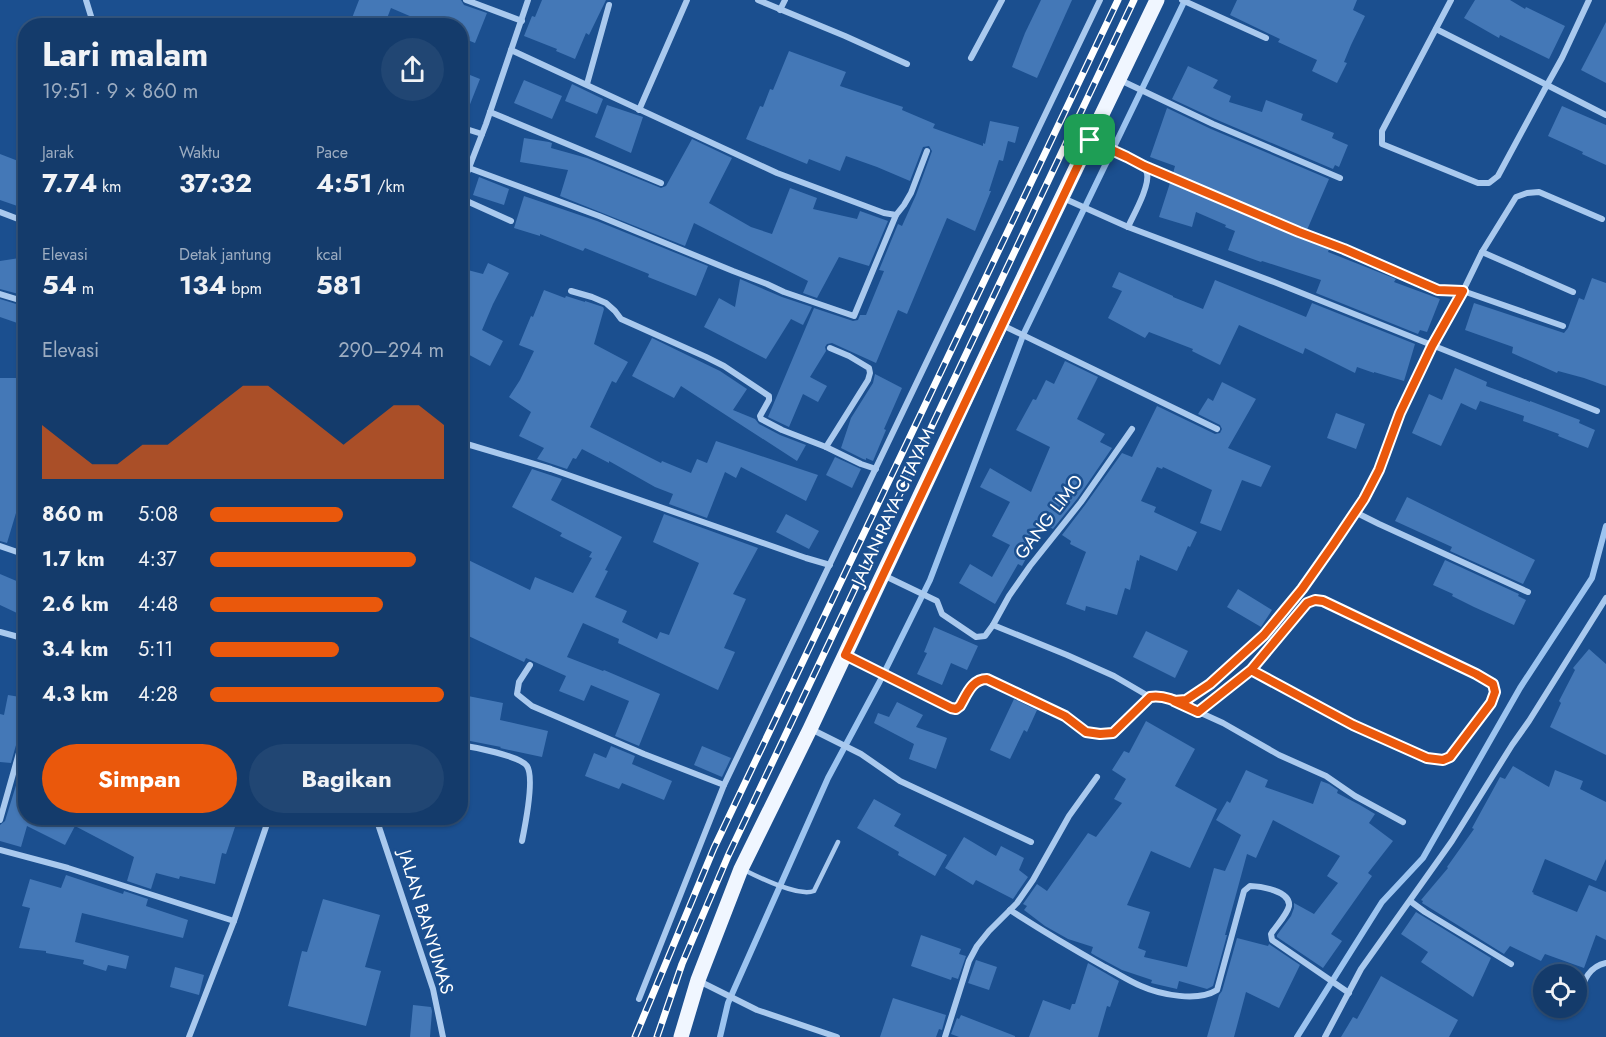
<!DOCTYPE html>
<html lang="id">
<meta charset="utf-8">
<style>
:root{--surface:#143b6b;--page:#214673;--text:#f1f3f6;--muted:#9dadc1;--line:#33557e;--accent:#ea580c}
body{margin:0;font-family:Jost,sans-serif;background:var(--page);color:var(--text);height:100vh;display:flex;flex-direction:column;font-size:22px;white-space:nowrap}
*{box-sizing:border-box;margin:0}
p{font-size:20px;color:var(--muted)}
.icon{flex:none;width:33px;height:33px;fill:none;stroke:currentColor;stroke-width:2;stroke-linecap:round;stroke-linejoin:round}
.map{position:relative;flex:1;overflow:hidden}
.details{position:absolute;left:18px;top:18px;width:450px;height:807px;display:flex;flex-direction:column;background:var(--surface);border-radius:24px;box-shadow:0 2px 4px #0004,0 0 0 2px var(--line)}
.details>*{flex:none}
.controls{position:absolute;left:1533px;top:964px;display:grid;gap:12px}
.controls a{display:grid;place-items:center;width:54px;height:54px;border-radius:50%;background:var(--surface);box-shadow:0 2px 4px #0004,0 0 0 2px var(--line);font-size:30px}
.pin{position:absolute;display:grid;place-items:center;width:51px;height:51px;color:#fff;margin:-26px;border-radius:12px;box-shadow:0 3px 9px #0006}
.round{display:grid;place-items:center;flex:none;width:63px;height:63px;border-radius:32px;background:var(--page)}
.head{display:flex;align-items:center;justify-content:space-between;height:102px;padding:0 24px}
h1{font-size:33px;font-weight:700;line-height:45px}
.figures{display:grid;grid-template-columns:repeat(3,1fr);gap:9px;height:102px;padding:6px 24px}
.figures div{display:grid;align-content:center}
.figures b{font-size:26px;font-weight:700}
.figures small{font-size:16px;font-weight:400}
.figures p{font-size:16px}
.chart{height:168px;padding:12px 24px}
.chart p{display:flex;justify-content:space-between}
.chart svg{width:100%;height:108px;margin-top:6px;fill:var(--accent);opacity:.7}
.cta{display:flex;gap:12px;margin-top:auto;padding:12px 24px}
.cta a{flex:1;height:69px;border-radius:36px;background:var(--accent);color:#fff;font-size:24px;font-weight:700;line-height:69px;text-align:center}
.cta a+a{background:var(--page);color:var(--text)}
ul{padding:0 24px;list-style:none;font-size:20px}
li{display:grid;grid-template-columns:96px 72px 1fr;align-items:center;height:45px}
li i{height:15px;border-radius:8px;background:var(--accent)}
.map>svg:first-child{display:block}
</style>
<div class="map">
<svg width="1606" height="1037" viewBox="0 0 1606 1037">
<rect width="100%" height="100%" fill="#1b4f8f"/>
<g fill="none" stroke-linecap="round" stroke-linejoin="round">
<g stroke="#9cc4f0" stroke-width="6">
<polyline points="720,1037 728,1003 828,778 880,681 930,580 1024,333 1185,0"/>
<polyline points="1297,1037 1382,902 1423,858 1520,688 1592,578 1606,526"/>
</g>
</g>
<g fill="#4478b7">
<polygon points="359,0 461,0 464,5 487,13 475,43 460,37 460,26 433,26 391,8 384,26 371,26 352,18"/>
<polygon points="542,0 606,0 589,35 586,33 575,59 556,51 557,49 524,36 532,16 535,17"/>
<polygon points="1041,0 1072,0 1037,78 1012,67 1025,33"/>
<polygon points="1237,0 1357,0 1353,10 1365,16 1351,45 1344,62 1347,63 1337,83 1312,71 1317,60 1278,42 1280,39 1230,15"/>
<polygon points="1475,0 1510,0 1525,9 1526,7 1565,26 1549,59 1500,35 1499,38 1464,18"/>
<polygon points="1606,22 1606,83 1581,70"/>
<polygon points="789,51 846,72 840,86 903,107 902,110 935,124 933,128 983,146 983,143 985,144 990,121 1019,127 1015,143 1008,141 1003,161 999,160 989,191 991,191 975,231 947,218 907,314 898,310 876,363 832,343 827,344 825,347 826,351 810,377 827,386 818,402 803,394 789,427 768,417 814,308 853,321 858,320 860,315 866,315 884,271 879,270 898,224 902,226 916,195 932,151 929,146 923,147 910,181 877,167 846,156 840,171 809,159 807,164 746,139 760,106 763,107 770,89 773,90"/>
<polygon points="1188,66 1218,80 1213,88 1231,96 1229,102 1262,112 1266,100 1303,114 1301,120 1334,133 1332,138 1348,145 1339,167 1335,165 1333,169 1215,119 1172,99"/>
<polygon points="460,71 480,79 463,122 460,122"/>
<polygon points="524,80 562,96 552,119 514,103"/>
<polygon points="572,84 603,99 597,114 565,101"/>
<polygon points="607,105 643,117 631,153 595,137"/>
<polygon points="1562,106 1606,125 1606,165 1582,154 1583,152 1548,136"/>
<polygon points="1167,108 1211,129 1329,179 1307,230 1173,173 1175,166 1150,157"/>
<polygon points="524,138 549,142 552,143 551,148 587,158 661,188 666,186 692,139 732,158 709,203 751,227 772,234 790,188 817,198 813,209 857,219 860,211 888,221 869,266 839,257 817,298 803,293 808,281 694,223 685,246 560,196 568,170 520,162"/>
<polygon points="0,154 26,164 26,209 0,200"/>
<polygon points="479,177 509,189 504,205 473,195"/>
<polygon points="1170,183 1297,237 1329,249 1328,252 1396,279 1394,282 1440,299 1427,332 1420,330 1418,334 1316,293 1321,280 1262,261 1261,262 1228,250 1235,231 1225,227 1226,225 1196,212 1192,227 1159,217"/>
<polygon points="524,196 597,221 708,266 696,296 648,277 649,274 585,248 583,251 540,234 540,236 514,228"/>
<polygon points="26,257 26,296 0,289 0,261"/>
<polygon points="488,263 509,273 493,304 482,330 503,341 490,366 460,350 460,268 483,274"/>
<polygon points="1119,272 1173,296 1173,297 1203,309 1215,280 1306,317 1312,303 1415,344 1404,381 1374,372 1374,373 1357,367 1355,373 1305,348 1303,354 1239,325 1220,365 1192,351 1193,349 1149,332 1145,338 1108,318 1122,291 1112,287"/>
<polygon points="1592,278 1606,283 1606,386 1584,378 1558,371 1557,373 1512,353 1513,347 1465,330 1474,303 1564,333 1568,328 1579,298 1584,300"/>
<polygon points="740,279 782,297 812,307 803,325 791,319 766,359 704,327 719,298 735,307"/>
<polygon points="544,290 565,298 566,296 585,302 585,301 603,307 604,309 594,344 628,362 616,383 612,381 590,427 661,463 662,461 691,473 697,459 707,463 716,441 818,475 806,501 741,467 736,478 725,472 707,518 669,504 673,494 655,487 609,461 609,463 582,449 576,459 573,458 567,469 537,459 544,448 519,436 531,412 509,397 520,380 534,351 519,345 531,316 533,317"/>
<polygon points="0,299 26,307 26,326 0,317"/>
<polygon points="652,338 720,371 747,389 733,410 755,419 759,424 780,435 806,445 797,461 681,386 674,398 632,376"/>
<polygon points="1065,361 1098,377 1077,419 1105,434 1100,442 1112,448 1077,499 1053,529 1044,524 1022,566 1018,564 995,604 959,583 970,564 992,577 1010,545 992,536 1010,502 980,487 990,468 1031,492 1050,447 1016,430 1033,399 1036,400 1046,380 1054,384"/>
<polygon points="1455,368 1487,382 1486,386 1530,402 1530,401 1580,420 1579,423 1595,430 1588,448 1558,436 1559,434 1523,421 1524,416 1480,401 1476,410 1461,403 1441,446 1412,433 1429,394 1442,400"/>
<polygon points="875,374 902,388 884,429 886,430 873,461 866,458 866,460 863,459 841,448 851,418 873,383"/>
<polygon points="0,378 26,378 25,483 7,543 0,541"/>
<polygon points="1222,382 1256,399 1228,448 1271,466 1261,487 1242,480 1221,531 1200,523 1212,490 1163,467 1162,469 1157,467 1141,501 1156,507 1154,512 1197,532 1190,547 1188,546 1177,571 1140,555 1139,561 1137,560 1130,590 1125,588 1117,615 1086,606 1085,611 1066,604 1086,552 1070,544 1071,541 1062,535 1085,505 1122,453 1132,457 1157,406 1215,434 1220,433 1222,429 1220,425 1198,414 1208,398 1213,401"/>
<polygon points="1336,413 1365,424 1356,449 1327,438"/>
<polygon points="835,457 861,469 852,488 826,475"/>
<polygon points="532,469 562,479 551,500 622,537 605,570 608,571 595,597 627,611 622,622 657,639 660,632 669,635 699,563 653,542 664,514 758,548 733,594 746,599 724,648 735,652 718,690 618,643 619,639 583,623 567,657 603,671 604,670 660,694 639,746 615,736 629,701 591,685 584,701 559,691 566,676 526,658 524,662 460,632 460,556 530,590 535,577 573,593 592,558 589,557 592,552 560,536 562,533 512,507"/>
<polygon points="1407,497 1535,560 1523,584 1450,551 1452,547 1395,521"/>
<polygon points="786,514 819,531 809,549 776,532"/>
<polygon points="1445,560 1519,594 1518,596 1526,600 1514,625 1474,607 1452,596 1453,594 1433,585"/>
<polygon points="0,574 26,585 26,593 17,613 0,605"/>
<polygon points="1238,589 1272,610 1261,627 1227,607"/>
<polygon points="934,627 978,646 967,670 951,663 942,685 917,674 927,653 924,652"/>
<polygon points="1146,631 1188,651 1175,678 1133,657"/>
<polygon points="1589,649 1606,664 1606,755 1550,727 1561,703 1559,701 1575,670 1573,668"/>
<polygon points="8,695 26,698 26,723 21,727 11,763 0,762 0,714 4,715"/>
<polygon points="468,696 503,703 500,720 548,731 542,757 500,748 501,747 460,739 460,715 465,712"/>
<polygon points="1014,699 1037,710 1027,732 1024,730 1010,759 990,750"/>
<polygon points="897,702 923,715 916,727 947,738 936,769 909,759 914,744 874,723 878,713 889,717"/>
<polygon points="1146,721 1195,749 1175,786 1217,809 1190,868 1151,851 1127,905 1150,912 1138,948 1146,951 1144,957 1187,967 1214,868 1225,871 1241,835 1216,820 1227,801 1230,803 1246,770 1268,780 1265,787 1313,804 1321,781 1329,784 1338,790 1337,793 1360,805 1375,814 1369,823 1393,841 1368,873 1372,876 1331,934 1342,941 1323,968 1277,937 1277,935 1291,916 1294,908 1294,903 1314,914 1338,883 1327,876 1340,856 1273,820 1256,858 1247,854 1225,935 1227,935 1213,986 1207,989 1179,981 1177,989 1151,983 1152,980 1122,970 1096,956 1091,953 1093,947 1068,939 1045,926 1024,910 1027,906 1023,904 1037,884 1047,891 1088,833 1096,837 1122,803 1114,799 1126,779 1112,770 1124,751 1129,753"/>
<polygon points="611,746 635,756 632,764 672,781 664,800 622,783 619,789 585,776 594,753 606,758"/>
<polygon points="702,746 731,758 722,777 694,765"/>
<polygon points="22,766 26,766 26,818 238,818 226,854 222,853 215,884 180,876 179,879 156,873 151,889 127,881 134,857 75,826 65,845 27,826 21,847 0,841 0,825 5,821"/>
<polygon points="1513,766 1549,787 1555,770 1583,781 1580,789 1606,802 1606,859 1596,881 1545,859 1532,892 1534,893 1533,894 1577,912 1589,885 1606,892 1606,940 1596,935 1584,968 1545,954 1541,961 1510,946 1504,954 1422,903 1423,901 1421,900 1448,868 1447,867 1474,829 1472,828 1500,777 1505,779"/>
<polygon points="874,799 901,814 894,826 947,855 935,876 898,855 899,852 857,828"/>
<polygon points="964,837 996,856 1001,846 1024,858 1019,870 1028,877 1013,899 976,880 973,885 945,868"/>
<polygon points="66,875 123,894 124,891 148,899 146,906 188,920 183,938 82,913 75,942 129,956 126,969 108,965 106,971 83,964 84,960 46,953 46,951 19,948 30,908 22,906 30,879 61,888"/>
<polygon points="323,899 380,915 365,967 381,971 366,1026 288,1006 302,951 307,952"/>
<polygon points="1416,912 1491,958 1473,997 1421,962 1428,952 1401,934"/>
<polygon points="921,935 961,949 959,954 966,956 958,979 952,977 951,980 911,966"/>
<polygon points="1237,938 1268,946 1269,944 1300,965 1279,1008 1246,992 1234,1037 1207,1037 1219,995 1222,991"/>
<polygon points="976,960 997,967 989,990 968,983"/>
<polygon points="1088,963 1119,981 1110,1007 1107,1006 1098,1037 1029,1037 1043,1000 1070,1010 1072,1004 1075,1004"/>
<polygon points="175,967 204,975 199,995 170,987"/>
<polygon points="1381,976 1458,1020 1449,1037 1341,1037 1353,1017 1357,1019"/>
<polygon points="893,998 946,1015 942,1030 939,1029 936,1037 880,1037"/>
<polygon points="413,1005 431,1007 432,1011 430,1037 410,1037"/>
<polygon points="961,1015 1015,1036 1015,1037 959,1037 951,1034 957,1018 959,1019"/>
</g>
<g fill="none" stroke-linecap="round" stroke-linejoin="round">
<g stroke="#a9c9ee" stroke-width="4.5">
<path d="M1198,712L1251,670L1307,603L1315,600L1323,601L1476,674L1493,684L1495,692L1491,703L1450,757C1441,761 1436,760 1427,758L1353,725L1251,670"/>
<path d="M744,870C760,878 798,897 814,891L838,842"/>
</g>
<g stroke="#a9c9ee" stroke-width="6">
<polyline points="86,0 94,26"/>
<polyline points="466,0 522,21"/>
<polyline points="758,0 845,36 907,64"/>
<polyline points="1182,0 1266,38"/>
<polyline points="1451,0 1382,131 1382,144 1478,183 1489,183 1498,176 1547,85 1606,115"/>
<polyline points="780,10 785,0"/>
<polyline points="1436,29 1547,85 1562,58 1589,0"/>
<polyline points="511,50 777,173 884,213 896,215 904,205 911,193 927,151"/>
<polyline points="971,58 1002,0"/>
<polyline points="1120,80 1213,124 1340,178"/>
<polyline points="587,84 609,5"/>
<polyline points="639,110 687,0"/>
<polyline points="490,112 661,183"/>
<polyline points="460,127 482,134"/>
<path d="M1090,140C1102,146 1144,160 1147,173C1150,186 1134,214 1128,227"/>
<polyline points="1144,166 1299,232 1344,249 1438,290 1463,291 1563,326"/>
<polyline points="469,168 599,216 733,271 767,284 784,292 854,316 896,215"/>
<polyline points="460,191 486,124 528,0"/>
<polyline points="460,198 511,221"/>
<polyline points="1063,198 1128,227 1274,282 1597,411"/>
<polyline points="0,212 26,222"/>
<polyline points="1482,252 1573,292"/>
<polyline points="571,291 592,297 606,303 615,311 621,319 706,357 724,366 769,396 769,400 760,416 761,419 782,430 826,447"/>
<polyline points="0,294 26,302"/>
<polyline points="1002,325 1217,429"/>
<polyline points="830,348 849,356 869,368 870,373 868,380 826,447 861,464 876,469"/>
<polyline points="460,442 551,469 806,558 830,565"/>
<polyline points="1355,512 1379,524 1528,592"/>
<polyline points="0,546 26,555"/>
<polyline points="883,575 937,601 942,614 976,637 985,636 993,625 1009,596 1030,566 1081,502 1132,429"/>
<polyline points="993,625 1067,655 1114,676 1150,697"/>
<polyline points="0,632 26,639"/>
<path d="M846,656L951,708L956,709L960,706C967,694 972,679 987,679L1065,716L1086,732L1100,734L1113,733L1150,697L1157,695L1168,698L1223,723L1279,755L1326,776L1355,796L1403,822"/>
<polyline points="530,665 519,682 517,694 532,706 644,754 724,785"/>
<polyline points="1174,701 1186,700 1210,684 1264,635 1302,589 1333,545 1364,499 1379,470 1400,413 1432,346 1463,291 1482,252 1516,197 1527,193 1539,192 1602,219"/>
<polyline points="460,710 463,695"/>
<polyline points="811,729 861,754 900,781 1031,842"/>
<path d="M460,745C474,747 520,756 527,766C535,778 525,826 522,841"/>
<polyline points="376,818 433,989 443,1037"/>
<polyline points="0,820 26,728"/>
<polyline points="0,850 68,868 234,921"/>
<polyline points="1410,901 1425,912 1511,964"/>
<path d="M1010,910C1041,930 1073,949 1105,967C1117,973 1129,981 1141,986C1161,995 1198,1002 1217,990L1244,891L1250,886C1260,886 1291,891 1289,906C1287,915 1276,926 1271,934L1272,940L1349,993"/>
<polyline points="699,981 757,1010 837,1037"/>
<path d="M1578,997C1584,981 1588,967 1606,963"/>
<polyline points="639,999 724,785 1100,0"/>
<polyline points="189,1037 234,921 269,818"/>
<polyline points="945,1037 969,961 977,946 989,931 1017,903 1033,880 1069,816 1097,777"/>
<polyline points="1325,1037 1361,969 1452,841 1512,745 1529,721 1606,598"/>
</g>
<polyline stroke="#f0f6ff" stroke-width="15" points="681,1037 698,980 741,869 810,729 1001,324 1157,0"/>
<defs>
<g id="rail">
<polyline points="635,1037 714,848 1118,0"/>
<polyline points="657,1037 682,964 728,856 1134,0"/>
</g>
</defs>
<use href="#rail" stroke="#fff" stroke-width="7"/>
<use href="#rail" stroke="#1b4f8f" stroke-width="4.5" stroke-dasharray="14" stroke-linecap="butt"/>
</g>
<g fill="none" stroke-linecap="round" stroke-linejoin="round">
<defs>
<path id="route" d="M1090,140L845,655L951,708L956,709L960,706C967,694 972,679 987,679L1065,716L1086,732L1100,734L1113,733L1150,697C1167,694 1183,705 1198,712L1251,670L1353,725L1427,758L1443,760L1450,757L1491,703L1495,692L1493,684L1476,674L1323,601L1315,600L1307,603L1251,670L1198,712L1174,701L1186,700L1210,684L1264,635L1302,589L1333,545L1364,499L1379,470L1400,413L1432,346L1463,291L1438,290L1344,249L1299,232L1144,166L1127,157L1090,140"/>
</defs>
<use href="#route" stroke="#fff" stroke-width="12"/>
<use href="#route" stroke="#ea580c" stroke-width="8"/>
</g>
<g text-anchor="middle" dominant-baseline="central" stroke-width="5" stroke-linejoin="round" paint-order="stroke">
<g font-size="18" fill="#fff" stroke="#1b4f8f">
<text transform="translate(893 507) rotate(-65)">JALAN RAYA CITAYAM</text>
<text transform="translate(1049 517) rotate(-53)">GANG LIMO</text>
<text transform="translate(426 922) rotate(73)">JALAN BANYUMAS</text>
</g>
</g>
</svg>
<div class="controls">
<a><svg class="icon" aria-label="locate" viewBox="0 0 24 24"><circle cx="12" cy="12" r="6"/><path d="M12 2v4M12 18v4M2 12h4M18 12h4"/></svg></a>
</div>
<div class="pin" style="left:1090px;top:140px;background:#1e9e55"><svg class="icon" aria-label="arrive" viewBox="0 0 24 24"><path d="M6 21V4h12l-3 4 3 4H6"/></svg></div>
<section class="details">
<div class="head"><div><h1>Lari malam</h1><p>19:51 · 9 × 860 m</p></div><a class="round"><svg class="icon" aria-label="share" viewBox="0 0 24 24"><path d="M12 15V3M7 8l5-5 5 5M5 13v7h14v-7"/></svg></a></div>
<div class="figures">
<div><p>Jarak</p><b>7.74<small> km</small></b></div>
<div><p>Waktu</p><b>37:32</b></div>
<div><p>Pace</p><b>4:51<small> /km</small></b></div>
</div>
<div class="figures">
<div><p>Elevasi</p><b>54<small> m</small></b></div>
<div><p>Detak jantung</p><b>134<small> bpm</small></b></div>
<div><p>kcal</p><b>581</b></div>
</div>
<div class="chart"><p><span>Elevasi</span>290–294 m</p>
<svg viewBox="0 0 160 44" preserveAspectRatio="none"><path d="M0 44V22L10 30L20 38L30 38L40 30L50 30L60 22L70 14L80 6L90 6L100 14L110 22L120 30L130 22L140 14L150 14L160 22V44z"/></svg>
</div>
<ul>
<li><b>860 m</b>5:08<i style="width:57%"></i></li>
<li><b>1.7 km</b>4:37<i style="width:88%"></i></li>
<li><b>2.6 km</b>4:48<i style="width:74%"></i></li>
<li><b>3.4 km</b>5:11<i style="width:55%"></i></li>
<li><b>4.3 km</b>4:28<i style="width:100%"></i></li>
</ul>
<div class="cta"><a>Simpan</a><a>Bagikan</a></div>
</section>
</div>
